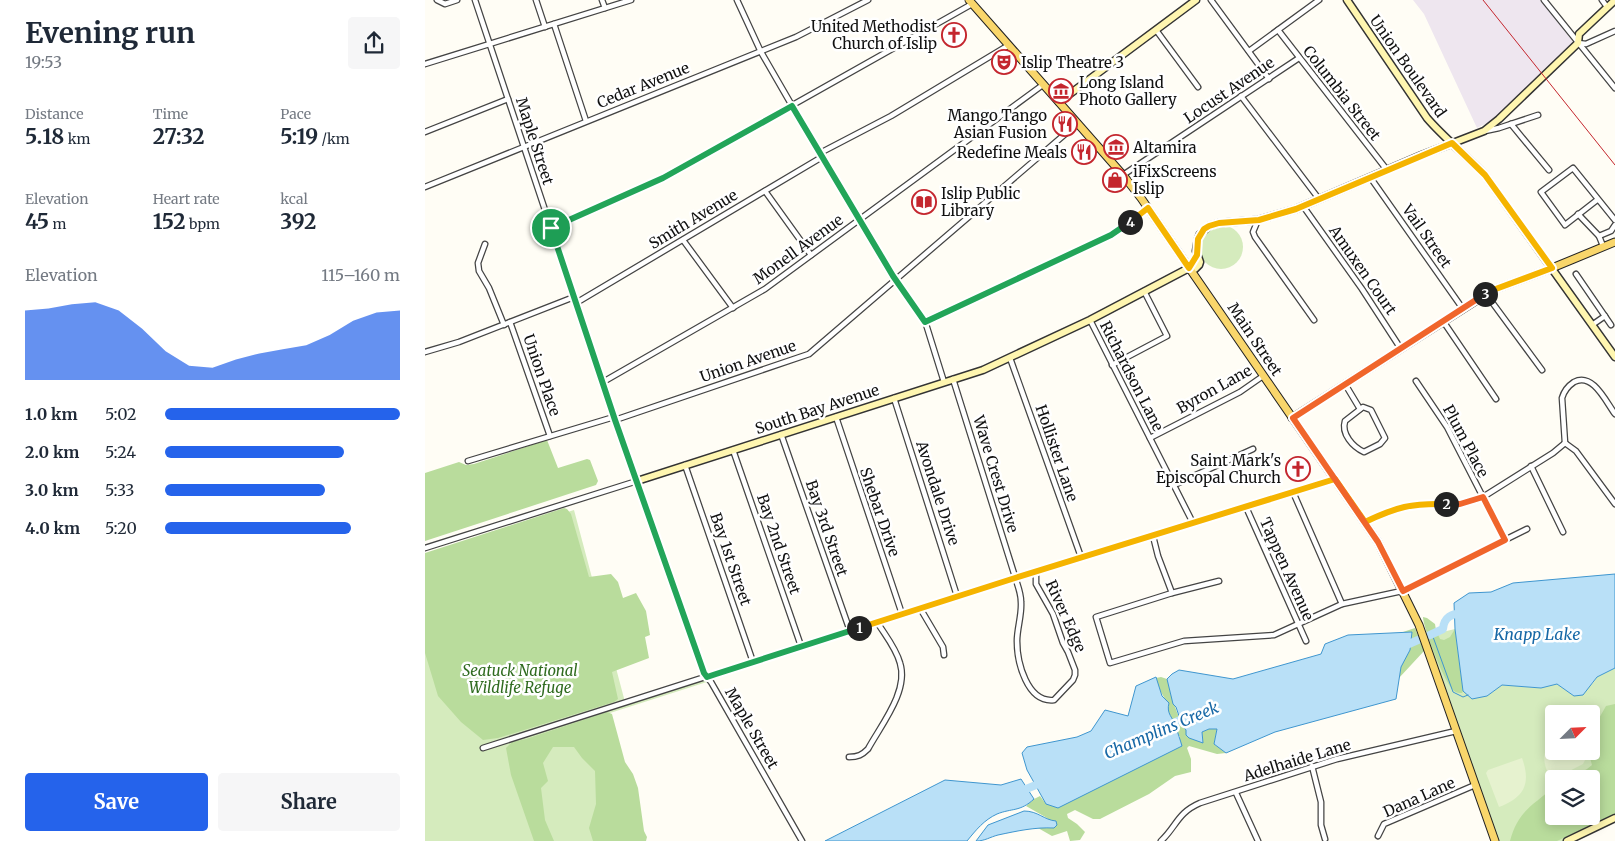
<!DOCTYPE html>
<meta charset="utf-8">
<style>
:root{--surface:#fff;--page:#f6f6f7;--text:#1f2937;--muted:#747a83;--accent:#2563eb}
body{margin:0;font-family:Merriweather,serif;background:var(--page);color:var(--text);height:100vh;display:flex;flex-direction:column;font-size:19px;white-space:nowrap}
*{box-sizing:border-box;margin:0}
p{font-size:16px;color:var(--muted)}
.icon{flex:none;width:28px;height:28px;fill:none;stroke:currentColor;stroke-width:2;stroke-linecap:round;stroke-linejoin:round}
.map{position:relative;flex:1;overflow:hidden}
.side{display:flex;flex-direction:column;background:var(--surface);width:425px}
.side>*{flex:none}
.needle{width:32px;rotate:66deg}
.buttons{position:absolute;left:1120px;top:705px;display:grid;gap:10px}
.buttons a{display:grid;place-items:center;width:55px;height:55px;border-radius:5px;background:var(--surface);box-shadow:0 2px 12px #0003;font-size:25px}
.pin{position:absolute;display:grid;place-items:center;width:42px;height:42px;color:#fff;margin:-21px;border:2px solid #fff;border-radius:50%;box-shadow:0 1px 5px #0007}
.km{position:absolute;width:25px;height:25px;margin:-12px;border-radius:50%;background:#222;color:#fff;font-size:14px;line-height:25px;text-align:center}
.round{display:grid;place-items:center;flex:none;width:52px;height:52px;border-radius:5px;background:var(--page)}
.overview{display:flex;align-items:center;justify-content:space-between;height:85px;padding:0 25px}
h1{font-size:28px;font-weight:700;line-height:38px}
.stats{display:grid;grid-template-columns:repeat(3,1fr);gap:8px;height:85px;padding:5px 25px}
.stats div{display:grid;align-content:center}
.stats b{font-size:21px;font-weight:700}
.stats small{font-size:14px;font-weight:400}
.stats p{font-size:14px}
.chart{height:140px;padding:10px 25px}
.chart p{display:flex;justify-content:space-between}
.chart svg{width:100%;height:90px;margin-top:5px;fill:var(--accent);opacity:.7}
.action{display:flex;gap:10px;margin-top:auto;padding:10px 25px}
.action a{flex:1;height:58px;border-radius:5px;background:var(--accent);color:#fff;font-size:20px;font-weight:700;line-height:58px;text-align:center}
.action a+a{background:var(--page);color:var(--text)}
ul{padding:0 25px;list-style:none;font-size:16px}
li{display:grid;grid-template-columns:80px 60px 1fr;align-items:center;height:38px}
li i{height:12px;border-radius:6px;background:var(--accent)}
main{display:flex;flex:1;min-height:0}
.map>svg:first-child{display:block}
</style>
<main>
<section class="side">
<div class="overview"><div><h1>Evening run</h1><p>19:53</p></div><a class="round"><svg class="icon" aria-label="share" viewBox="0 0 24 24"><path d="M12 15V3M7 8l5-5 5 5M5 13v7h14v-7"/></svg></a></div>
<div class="stats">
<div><p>Distance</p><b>5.18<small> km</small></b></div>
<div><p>Time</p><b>27:32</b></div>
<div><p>Pace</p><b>5:19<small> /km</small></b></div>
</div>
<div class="stats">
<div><p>Elevation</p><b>45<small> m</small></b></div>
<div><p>Heart rate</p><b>152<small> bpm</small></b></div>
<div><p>kcal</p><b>392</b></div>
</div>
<div class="chart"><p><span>Elevation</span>115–160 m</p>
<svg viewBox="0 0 160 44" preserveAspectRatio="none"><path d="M0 44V10L10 9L20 7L30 6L40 10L50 19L60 30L70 37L80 38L90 34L100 31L110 29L120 27L130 22L140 15L150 11L160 10V44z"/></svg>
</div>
<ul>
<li><b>1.0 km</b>5:02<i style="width:100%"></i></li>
<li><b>2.0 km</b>5:24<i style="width:76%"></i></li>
<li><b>3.0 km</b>5:33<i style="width:68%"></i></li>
<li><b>4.0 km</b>5:20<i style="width:79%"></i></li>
</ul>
<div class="action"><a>Save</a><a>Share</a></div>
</section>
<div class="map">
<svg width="1190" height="841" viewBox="0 0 1190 841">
<rect width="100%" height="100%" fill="#fffdf5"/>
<polygon fill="#eee6ef" points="988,0 1115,0 1149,43 1070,119 1052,128 999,14"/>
<g fill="#d5ebbd" fill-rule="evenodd">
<circle cx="796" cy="247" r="22"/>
<polygon points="149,510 200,702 279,677 285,681 185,713 218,841 0,841 0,557"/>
<path d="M1030,629L1038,691L1062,696L1077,685L1116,688L1132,684L1149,696L1168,683L1172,677L1190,668V818L1141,841H1072L1000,641L1005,635ZM1129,714H1166V751H1129ZM1129,779H1166V816H1129Z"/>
</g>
<g fill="#b9dc9c">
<polygon points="122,440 133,468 162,459 165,460 173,481 171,485 0,541 0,473 34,462 41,465 49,464"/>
<polygon points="139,508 142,509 146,514 164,577 186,574 193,582 198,598 211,593 221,611 225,635 220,637 224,658 187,672 193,699 189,702 73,738 58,740 36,722 13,696 0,653 0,553"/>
<path d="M998,617L1002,618L1010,624L1011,630L1015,639L1019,640L1025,637L1030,629L1038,691L1037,693C1034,693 1032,693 1029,691C1020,684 998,628 998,617Z"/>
<polygon points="990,628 999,651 974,678 976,666 985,650 987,632 978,632"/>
<path d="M736,677L742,679C747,696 751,717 762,730C765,735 773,738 778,742L777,732L784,729H792L789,744L801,753L792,754L764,746L762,748L766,759V772L750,776L724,794L675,819H668L650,810L642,814L643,818L652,824L660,832L655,840L645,841L642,831L627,836L613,828H629L622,818L601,806L609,799L615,796L621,804L755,739V737L752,733L749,723L744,717L740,699L733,687L731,678Z"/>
<path d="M1190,704V814L1132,841H1085C1093,811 1107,806 1129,787V816H1166V779H1143L1162,769L1167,765L1163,751H1166V739L1172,736L1173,720L1181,706Z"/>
<polygon points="182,712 187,714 200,762 208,774 213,788 219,831 222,837 221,841 168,841 164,828 171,804 170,771 157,758 149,747 128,747 118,763 123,781 116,788 120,820 129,841 109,841 86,775 81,748 87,742 101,739"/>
</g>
<g fill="#e6f2cf">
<path d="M1129,736V751H1154L1160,760L1158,764L1129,779L1127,781C1117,764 1116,752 1129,736Z"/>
<path d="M1097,758C1106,783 1100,797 1074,807L1061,773L1063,770Z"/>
</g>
<g fill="#b9e0f7" stroke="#3f96cf">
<polygon points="1190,574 1190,668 1172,677 1158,695 1149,696 1132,684 1116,688 1077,685 1062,696 1047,699 1038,691 1030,629 1029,603 1044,593 1066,592 1088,583"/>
<polygon points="987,632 985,650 976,667 971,699 850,732 801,753 789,744 792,729 784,729 777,732 778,743 764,738 761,735 761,730 757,725 751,707 748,704 742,679 747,674 754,670 808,679 896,654 900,644 923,635"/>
<path d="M731,677L737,696L744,703C741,714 748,717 751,727C753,734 755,739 757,746L633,808L621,804L602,770L597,753L602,747L652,737L666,731L680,710L703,716L711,686Z"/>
<path d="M596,779L609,799C595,812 587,808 572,814C559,820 551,830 542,841H400L520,780L576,785Z"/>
<path d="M599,811C613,811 619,820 631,821L632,825L629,828C610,827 592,831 573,835C565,837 560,841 551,841L563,825Z"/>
</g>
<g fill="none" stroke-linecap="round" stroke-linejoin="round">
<polyline stroke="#3f96cf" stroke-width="1" points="1007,634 1028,692 1038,697 1043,695"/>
<g stroke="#b9e0f7" stroke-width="8">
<path d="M1005,635L1018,629C1019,617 1027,613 1038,614"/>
<polyline points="977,647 993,640"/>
<polyline points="740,727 764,716"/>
<polyline points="594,792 618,782"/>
</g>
<defs>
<g id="street">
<polyline points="12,0 20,4 32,0"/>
<polyline points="50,0 190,420 279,673 286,682 377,841"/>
<polyline points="111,0 120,27"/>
<polyline points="177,0 180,8"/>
<polyline points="312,0 336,52 399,161 467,276 500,321 519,382"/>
<polyline points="786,0 844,79"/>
<polyline points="1119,0 1190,88"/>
<polyline points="1177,0 1182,7"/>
<polyline points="129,24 161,121"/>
<polyline points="731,30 773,87"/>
<polyline points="853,30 962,170"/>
<polyline points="1153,43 1161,44 1190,31"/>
<polyline points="824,51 894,0"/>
<polyline points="0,64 206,0"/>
<polyline points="816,96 894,199"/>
<polyline points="1086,124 1124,170"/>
<polyline points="1060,131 1074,128 1113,115"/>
<polyline points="0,132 83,99"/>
<polyline points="395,153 466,116 584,45"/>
<polyline points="698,175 874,58"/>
<polyline points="945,177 1038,309"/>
<polyline points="0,187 371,37 443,0"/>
<polyline points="340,191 386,255"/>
<polyline points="1172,200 1140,225 1116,192 1148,168 1190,220"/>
<polyline points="878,206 937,289 976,349"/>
<polyline points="1153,214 1174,236 1178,246"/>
<polyline points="833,220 828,232 830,237 889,320"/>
<polyline points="126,228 238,178 547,4"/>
<polyline points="1174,236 1186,231 1190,225"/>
<polyline points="258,240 308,308"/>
<polyline points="60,244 53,263 54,271 64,288 79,325"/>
<polyline points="1151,274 1186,325"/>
<polyline points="1061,294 1117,370"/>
<polyline points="151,303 397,157"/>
<polyline points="665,320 768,523"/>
<polyline points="500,321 686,235 723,208"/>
<polyline points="1018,321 1071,399"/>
<polyline points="85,322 125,436"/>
<polyline points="1167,325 1180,316"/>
<polyline points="0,352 34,342 149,297"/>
<polyline points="585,358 656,557"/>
<polyline points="687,365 742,336 719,291"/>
<path d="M528,379L592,583C594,589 596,596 596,602C597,615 592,628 592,641C592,662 602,703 629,700L648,680L650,675V670L643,652L638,643L628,614L611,584V571"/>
<polyline points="991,381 1022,427 1080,540"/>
<polyline points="178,382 340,289 619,84"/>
<polyline points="920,384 935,409"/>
<polyline points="469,398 532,596"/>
<path d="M938,407L946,410L960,438L955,444L939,452C928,447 916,434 920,421Z"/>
<polyline points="411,417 477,614"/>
<polyline points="190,420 384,354 653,123"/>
<polyline points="356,434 425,631"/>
<polyline points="725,438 815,392 838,376"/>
<path d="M1140,443L1137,398C1139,391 1143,386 1149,382C1168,372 1181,402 1190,414"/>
<polyline points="1140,443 1151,451 1190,504"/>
<polyline points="308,450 376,646"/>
<polyline points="43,461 189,417"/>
<polyline points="260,465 328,662"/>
<polyline points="1106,466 1138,532"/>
<polyline points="749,485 828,449"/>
<polyline points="868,492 917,604"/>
<polyline points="821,507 881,641"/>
<polyline points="940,522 957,514 981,506 995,504 1035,504 1058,497 1128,453 1140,443"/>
<polyline points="728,536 733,556 747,593"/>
<polyline points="0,548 212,481"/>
<polyline points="794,581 747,593 671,617 685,663 759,641 849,635 917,604 977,591 1102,529"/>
<polyline points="495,608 518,647 519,655"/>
<polyline points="58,748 590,578 910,479"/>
<path d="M424,757C433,757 437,755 443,749C456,725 484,691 475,663C471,648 460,635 452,622"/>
<polyline points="887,766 896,802 896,825 900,839"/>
<polyline points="811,793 833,841"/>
<polyline points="953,836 959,824 1050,785"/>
<path d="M736,841C752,826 752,813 775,803L912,759L1031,731"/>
</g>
<g id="secondary">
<path d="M922,0L1002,118C1020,139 1041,155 1060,175L1190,357"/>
<polyline points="634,102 771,0"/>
<polyline points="212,481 558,370 665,320 764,268 770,269 774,265 775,262 771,251 773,239 775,234 784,226 794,223 833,220 871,209 997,155 1059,131 1074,119 1153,43 1154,34 1190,0"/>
<polyline points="1142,841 1190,818"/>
</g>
<g id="primary">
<polyline points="544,0 698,175 716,198 953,542 994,625 1070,841"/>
<polyline points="867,418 1068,290 1127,268 1190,242"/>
</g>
</defs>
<use href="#street" stroke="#444" stroke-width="7"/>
<use href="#secondary" stroke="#333" stroke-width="9"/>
<use href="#primary" stroke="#222" stroke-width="9"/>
<use href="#street" stroke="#fff" stroke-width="4.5"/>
<use href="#secondary" stroke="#fff6b0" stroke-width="6"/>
<use href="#primary" stroke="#f9d66b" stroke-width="7"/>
<polyline stroke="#c4262e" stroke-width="1" points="1058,0 1190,165"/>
</g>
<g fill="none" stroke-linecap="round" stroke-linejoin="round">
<defs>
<polyline id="split-1" points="126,228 190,420 279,673 282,677 291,674 434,628"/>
<path id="split-2" d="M434,628L590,578L910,479L940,522C971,507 987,503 1021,504"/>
<polyline id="split-3" points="1021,504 1035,504 1058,497 1080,540 978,591 953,542 868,418 1060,294"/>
<polyline id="split-4" points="705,222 723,208 764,268 772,255 773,239 779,229 784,226 794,223 834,220 871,209 1027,143 1060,175 1127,268 1068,290 1060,294"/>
<polyline id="split-5" points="126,228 238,178 367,106 468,276 500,322 686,235 705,222"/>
</defs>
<use href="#split-1" stroke="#fff" stroke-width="10"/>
<use href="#split-2" stroke="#fff" stroke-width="10"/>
<use href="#split-3" stroke="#fff" stroke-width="10"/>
<use href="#split-4" stroke="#fff" stroke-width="10"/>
<use href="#split-5" stroke="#fff" stroke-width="10"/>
<use href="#split-1" stroke="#22a559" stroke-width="6"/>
<use href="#split-2" stroke="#f5b400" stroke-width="6"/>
<use href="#split-3" stroke="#f0652b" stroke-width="6"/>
<use href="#split-4" stroke="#f5b400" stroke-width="6"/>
<use href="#split-5" stroke="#22a559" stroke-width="6"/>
</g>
<defs>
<symbol id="church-ring" viewBox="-11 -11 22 22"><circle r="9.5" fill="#fff" stroke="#c4262e" stroke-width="1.5"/><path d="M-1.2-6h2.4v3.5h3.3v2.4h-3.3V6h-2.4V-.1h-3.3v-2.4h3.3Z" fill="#c4262e"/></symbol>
<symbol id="theatre-ring" viewBox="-11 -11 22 22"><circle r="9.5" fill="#fff" stroke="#c4262e" stroke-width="1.5"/><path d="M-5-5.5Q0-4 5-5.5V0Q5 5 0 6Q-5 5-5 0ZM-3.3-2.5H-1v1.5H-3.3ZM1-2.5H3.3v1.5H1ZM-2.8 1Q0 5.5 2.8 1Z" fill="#c4262e"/></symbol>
<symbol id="museum-ring" viewBox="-11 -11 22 22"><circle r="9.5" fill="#fff" stroke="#c4262e" stroke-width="1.5"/><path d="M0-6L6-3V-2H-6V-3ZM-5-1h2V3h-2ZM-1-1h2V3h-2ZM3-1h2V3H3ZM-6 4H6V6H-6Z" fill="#c4262e"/></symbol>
<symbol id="restaurant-ring" viewBox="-11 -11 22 22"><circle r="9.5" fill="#fff" stroke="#c4262e" stroke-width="1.5"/><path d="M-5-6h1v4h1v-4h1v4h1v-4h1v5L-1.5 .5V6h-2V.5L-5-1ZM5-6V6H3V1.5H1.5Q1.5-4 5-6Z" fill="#c4262e"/></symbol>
<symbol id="shop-ring" viewBox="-11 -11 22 22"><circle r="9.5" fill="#fff" stroke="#c4262e" stroke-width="1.5"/><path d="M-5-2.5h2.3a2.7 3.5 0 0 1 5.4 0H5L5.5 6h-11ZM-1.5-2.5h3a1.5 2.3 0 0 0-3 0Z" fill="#c4262e"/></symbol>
<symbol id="library-ring" viewBox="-11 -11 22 22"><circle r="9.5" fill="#fff" stroke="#c4262e" stroke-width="1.5"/><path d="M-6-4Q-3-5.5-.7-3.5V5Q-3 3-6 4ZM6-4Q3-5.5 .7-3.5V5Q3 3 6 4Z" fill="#c4262e"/></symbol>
</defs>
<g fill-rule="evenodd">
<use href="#church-ring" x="515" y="21" width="28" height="28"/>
<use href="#theatre-ring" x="565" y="48" width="28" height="28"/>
<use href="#museum-ring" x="622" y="77" width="28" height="28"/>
<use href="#restaurant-ring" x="626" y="110" width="28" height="28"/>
<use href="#museum-ring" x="677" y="133" width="28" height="28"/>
<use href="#restaurant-ring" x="645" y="138" width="28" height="28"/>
<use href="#shop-ring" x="676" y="166" width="28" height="28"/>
<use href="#library-ring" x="485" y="188" width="28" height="28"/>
<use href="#church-ring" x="859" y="455" width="28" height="28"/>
</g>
<g text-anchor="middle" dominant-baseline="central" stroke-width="5" stroke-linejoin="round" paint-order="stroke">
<g font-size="15" fill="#111" stroke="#fff" text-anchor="start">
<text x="512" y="26" text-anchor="end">United Methodist<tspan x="512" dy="17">Church of Islip</tspan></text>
<text x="596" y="62">Islip Theatre 3</text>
<text x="654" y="82">Long Island<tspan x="654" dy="17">Photo Gallery</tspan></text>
<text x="622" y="115" text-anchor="end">Mango Tango<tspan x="622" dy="17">Asian Fusion</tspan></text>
<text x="708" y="147">Altamira</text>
<text x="642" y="152" text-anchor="end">Redefine Meals</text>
<text x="708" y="171">iFixScreens<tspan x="708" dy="17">Islip</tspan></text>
<text x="516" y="193">Islip Public<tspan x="516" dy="17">Library</tspan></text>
<text x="856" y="460" text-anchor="end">Saint Mark's<tspan x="856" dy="17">Episcopal Church</tspan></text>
</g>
<g font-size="15" fill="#111" stroke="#fff">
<text transform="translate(983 66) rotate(55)">Union Boulevard</text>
<text transform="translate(218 85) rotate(-22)">Cedar Avenue</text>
<text transform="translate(804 90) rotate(-34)">Locust Avenue</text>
<text transform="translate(917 93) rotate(52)">Columbia Street</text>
<text transform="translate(110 141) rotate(72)">Maple Street</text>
<text transform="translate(268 219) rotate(-31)">Smith Avenue</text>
<text transform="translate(1002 236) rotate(55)">Vail Street</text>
<text transform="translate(373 249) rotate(-36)">Monell Avenue</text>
<text transform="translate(938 270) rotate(55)">Amuxen Court</text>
<text transform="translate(830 339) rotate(56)">Main Street</text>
<text transform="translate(323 361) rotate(-19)">Union Avenue</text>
<text transform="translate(117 375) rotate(71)">Union Place</text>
<text transform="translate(707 376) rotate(63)">Richardson Lane</text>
<text transform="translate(789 389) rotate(-29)">Byron Lane</text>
<text transform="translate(392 409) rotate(-18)">South Bay Avenue</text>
<text transform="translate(1041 441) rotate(62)">Plum Place</text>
<text transform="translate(632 453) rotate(71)">Hollister Lane</text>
<text transform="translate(571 474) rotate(73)">Wave Crest Drive</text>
<text transform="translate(513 493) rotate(72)">Avondale Drive</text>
<text transform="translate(455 512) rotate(71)">Shebar Drive</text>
<text transform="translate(402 528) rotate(71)">Bay 3rd Street</text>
<text transform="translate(354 544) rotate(71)">Bay 2nd Street</text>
<text transform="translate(306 559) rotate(71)">Bay 1st Street</text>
<text transform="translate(862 569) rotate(66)">Tappen Avenue</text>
<text transform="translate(641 616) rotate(66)">River Edge</text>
<text transform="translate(327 728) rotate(60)">Maple Street</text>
<text transform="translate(872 760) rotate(-17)">Adelhaide Lane</text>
<text transform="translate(994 797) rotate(-24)">Dana Lane</text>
</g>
<g font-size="15" font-style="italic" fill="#2f6b1f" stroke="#fff">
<text x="95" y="670">Seatuck National<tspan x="95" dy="17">Wildlife Refuge</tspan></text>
</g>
<g font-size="16" font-style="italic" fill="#1768a6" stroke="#fff">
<text x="1112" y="634">Knapp Lake</text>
<text transform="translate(736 730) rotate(-23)">Champlins Creek</text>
</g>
</g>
</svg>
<div class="buttons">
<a><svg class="needle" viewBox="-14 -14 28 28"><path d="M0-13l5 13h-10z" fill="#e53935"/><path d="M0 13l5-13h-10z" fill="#747a83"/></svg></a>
<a><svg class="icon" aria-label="layers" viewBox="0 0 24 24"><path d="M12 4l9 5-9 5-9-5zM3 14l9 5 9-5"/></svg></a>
</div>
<div class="pin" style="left:126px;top:228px;background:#1e9e55"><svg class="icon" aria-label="arrive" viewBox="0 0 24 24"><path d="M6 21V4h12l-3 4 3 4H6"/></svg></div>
<b class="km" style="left:434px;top:628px">1</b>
<b class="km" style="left:1021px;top:504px">2</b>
<b class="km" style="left:1060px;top:294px">3</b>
<b class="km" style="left:705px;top:222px">4</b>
</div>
</main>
